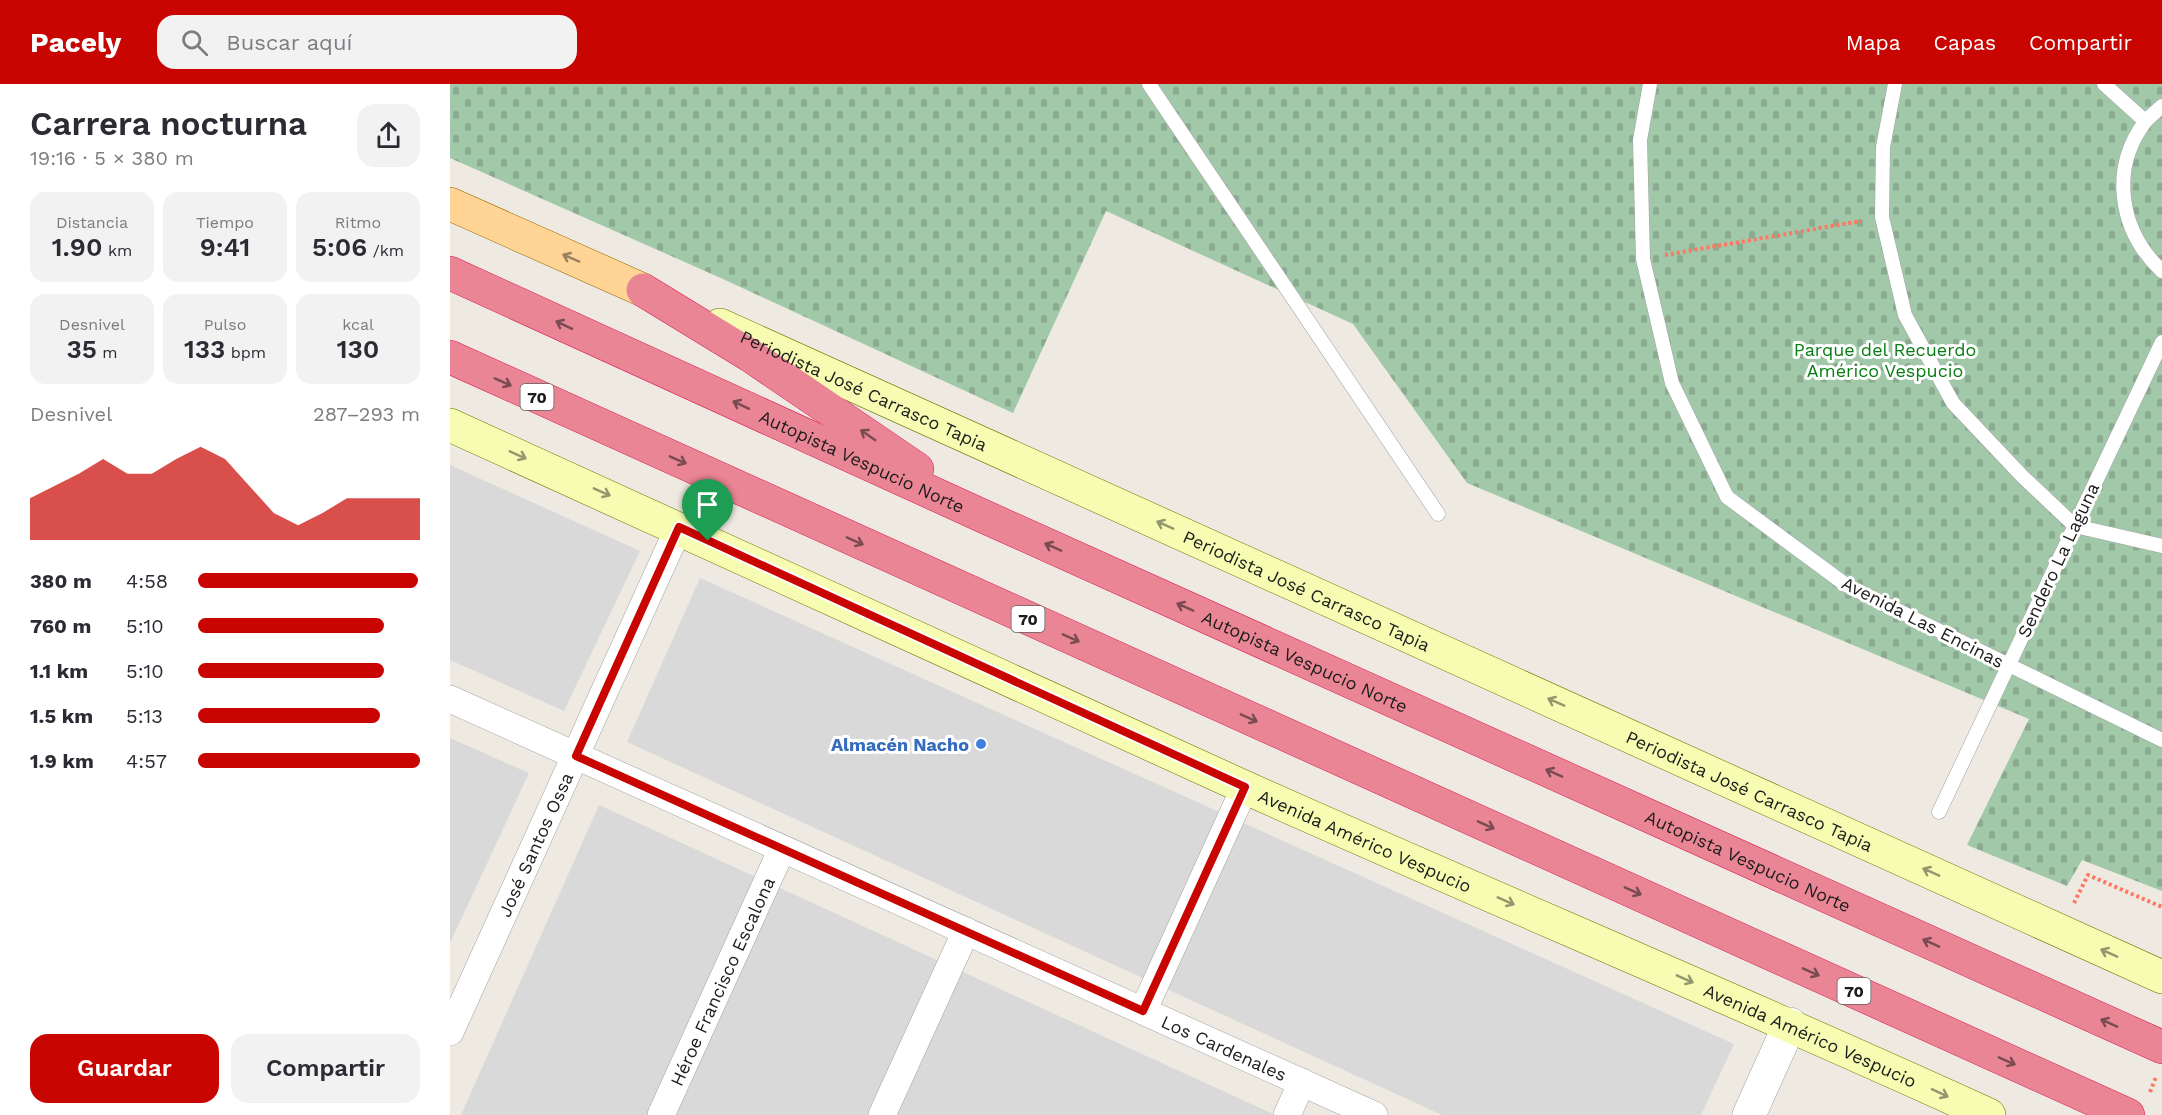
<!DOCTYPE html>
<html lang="es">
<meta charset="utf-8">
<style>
:root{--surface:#fff;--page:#f2f2f3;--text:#2b2b33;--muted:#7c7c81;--accent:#c80500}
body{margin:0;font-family:"Work Sans",sans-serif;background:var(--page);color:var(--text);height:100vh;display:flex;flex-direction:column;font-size:22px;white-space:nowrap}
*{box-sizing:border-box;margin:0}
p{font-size:20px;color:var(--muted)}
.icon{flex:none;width:33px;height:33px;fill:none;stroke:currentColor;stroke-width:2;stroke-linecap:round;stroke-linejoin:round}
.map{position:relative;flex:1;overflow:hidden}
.details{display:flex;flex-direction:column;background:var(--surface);width:450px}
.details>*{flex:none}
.pin{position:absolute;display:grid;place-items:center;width:51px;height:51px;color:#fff;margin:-62px -26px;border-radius:50% 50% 50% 0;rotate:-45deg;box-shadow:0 0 6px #0007}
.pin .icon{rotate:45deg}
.round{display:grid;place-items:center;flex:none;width:63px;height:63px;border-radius:18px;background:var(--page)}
.head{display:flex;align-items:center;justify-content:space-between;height:102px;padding:0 30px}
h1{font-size:33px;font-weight:600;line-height:45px}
.metrics{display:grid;grid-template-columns:repeat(3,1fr);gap:9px;height:102px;padding:6px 30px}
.metrics div{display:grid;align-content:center;border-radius:15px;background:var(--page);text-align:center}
.metrics b{font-size:26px;font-weight:600}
.metrics small{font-size:16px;font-weight:400}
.metrics p{font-size:16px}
.chart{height:168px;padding:12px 30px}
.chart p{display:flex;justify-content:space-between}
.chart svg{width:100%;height:108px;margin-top:6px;fill:var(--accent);opacity:.7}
.button{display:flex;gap:12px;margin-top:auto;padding:12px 30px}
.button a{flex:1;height:69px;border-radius:18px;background:var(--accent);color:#fff;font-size:24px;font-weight:600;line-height:69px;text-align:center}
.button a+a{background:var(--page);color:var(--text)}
ul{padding:0 30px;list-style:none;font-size:20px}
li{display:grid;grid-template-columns:96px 72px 1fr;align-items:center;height:45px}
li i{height:15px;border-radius:8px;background:var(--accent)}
header{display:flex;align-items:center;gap:36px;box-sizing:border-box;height:84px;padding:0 30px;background:var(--accent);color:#fff}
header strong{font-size:28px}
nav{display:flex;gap:33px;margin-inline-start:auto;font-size:21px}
.search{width:420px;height:54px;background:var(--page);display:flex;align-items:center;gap:15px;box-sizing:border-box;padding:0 21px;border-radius:18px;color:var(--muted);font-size:22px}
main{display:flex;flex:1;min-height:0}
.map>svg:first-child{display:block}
</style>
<header>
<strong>Pacely</strong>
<div class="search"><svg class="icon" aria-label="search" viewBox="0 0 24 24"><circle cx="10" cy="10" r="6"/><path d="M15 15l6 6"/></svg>Buscar aquí</div>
<nav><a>Mapa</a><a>Capas</a><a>Compartir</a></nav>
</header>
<main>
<section class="details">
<div class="head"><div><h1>Carrera nocturna</h1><p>19:16 · 5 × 380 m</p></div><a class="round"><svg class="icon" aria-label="share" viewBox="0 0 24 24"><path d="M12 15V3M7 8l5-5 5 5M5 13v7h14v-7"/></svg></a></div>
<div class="metrics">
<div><p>Distancia</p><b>1.90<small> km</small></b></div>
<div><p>Tiempo</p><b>9:41</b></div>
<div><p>Ritmo</p><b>5:06<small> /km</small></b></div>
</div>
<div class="metrics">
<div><p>Desnivel</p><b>35<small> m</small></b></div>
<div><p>Pulso</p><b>133<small> bpm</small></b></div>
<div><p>kcal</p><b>130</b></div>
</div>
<div class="chart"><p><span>Desnivel</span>287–293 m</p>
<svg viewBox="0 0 160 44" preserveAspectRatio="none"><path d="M0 44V27L10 22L20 17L30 11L40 17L50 17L60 11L70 6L80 11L90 22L100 33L110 38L120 33L130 27L140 27L150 27L160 27V44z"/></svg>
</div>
<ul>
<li><b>380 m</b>4:58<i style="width:99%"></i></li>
<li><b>760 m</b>5:10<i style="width:84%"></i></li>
<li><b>1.1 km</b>5:10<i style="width:84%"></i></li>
<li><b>1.5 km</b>5:13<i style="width:82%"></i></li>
<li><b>1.9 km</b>4:57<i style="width:100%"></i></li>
</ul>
<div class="button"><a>Guardar</a><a>Compartir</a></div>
</section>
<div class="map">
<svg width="1712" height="1031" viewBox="0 0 1712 1031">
<defs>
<pattern id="cemetery-stones" width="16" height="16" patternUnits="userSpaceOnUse" patternTransform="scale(1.5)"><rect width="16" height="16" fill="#a1c8a8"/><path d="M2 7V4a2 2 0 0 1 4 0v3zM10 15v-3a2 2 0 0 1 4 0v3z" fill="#8aab90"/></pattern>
</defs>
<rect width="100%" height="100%" fill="#eeeae1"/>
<g fill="#dad9d9">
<polygon points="0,381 190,467 114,627 0,576"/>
<polygon points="250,494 1284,960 1251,1031 992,1031 177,658"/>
<polygon points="0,654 79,689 0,859"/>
<polygon points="149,721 825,1031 11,1031"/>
</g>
<polygon fill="url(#cemetery-stones)" points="0,0 1712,0 1712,807 1632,776 1617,802 1517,761 1579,635 1017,399 903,240 656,127 563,329 273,195 0,74"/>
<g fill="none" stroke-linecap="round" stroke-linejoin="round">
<defs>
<g id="service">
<polyline points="699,0 988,430"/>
<polyline points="1200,0 1190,56 1193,175 1222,299 1277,413 1396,501 1712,656"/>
<polyline points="1445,0 1433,63 1432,133 1455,231 1503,319 1572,392 1625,442 1712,462"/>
<polyline points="1654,0 1695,37"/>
<path d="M1712,22C1707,27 1700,32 1695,38C1659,86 1670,148 1712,187"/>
<polyline points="1489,728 1712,258"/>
</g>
<g id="minor">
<path id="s1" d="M0,615L924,1031"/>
<polyline points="693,927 795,703"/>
<path id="s2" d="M0,948L229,443"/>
<path id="s3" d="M211,1031L332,765"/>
<polyline points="432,1031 516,847"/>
<polyline points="837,1031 852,998"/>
</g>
<polyline id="tertiary" points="1299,1031 1340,940"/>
<g id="secondary">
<path id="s4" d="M270,241L1712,893"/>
<path id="s5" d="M0,341C266,460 529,584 794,703C1042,814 1292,918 1539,1031"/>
</g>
<polyline id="primary" points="0,120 193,206"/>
<g id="motorway">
<path id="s6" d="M0,189L535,433L1712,963"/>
<polyline points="193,206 301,272 467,385"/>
<polyline points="0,273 1678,1031"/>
</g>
</defs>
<use href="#service" stroke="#a3a3a3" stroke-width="15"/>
<use href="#minor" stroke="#a3a3a3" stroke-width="28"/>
<use href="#tertiary" stroke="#a3a3a3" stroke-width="34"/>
<use href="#secondary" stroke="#667600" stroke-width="34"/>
<use href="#primary" stroke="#946700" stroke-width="34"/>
<use href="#motorway" stroke="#de1c59" stroke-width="34"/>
<g stroke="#ff7661" stroke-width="4" stroke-dasharray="3 3" stroke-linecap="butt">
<polyline points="1215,171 1411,137"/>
<polyline points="1624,819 1638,791 1712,823"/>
<polyline points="1700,1008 1706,993"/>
</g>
<use href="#service" stroke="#fff" stroke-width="14"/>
<use href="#minor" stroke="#fff" stroke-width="27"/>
<use href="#tertiary" stroke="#fff" stroke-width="33"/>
<use href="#secondary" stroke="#f6fcb1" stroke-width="33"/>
<use href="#primary" stroke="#ffd495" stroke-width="33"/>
<use href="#motorway" stroke="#ea8595" stroke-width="33"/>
</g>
<defs><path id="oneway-shaft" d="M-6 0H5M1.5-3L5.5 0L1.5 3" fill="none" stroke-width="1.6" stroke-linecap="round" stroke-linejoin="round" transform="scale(1.5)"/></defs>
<use stroke="#99815f" href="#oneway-shaft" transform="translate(121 174) rotate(-156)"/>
<g stroke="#794b52">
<use href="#oneway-shaft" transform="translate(114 241) rotate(-155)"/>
<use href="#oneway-shaft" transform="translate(53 298) rotate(24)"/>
<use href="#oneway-shaft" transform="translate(291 321) rotate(-155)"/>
<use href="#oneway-shaft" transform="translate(418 351) rotate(-145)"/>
<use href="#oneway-shaft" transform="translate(228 376) rotate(24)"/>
<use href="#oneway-shaft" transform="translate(405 457) rotate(24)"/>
<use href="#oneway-shaft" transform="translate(603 463) rotate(-156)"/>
<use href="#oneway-shaft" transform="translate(735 523) rotate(-156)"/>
<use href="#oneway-shaft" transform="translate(621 554) rotate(24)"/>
<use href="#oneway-shaft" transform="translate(799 634) rotate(24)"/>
<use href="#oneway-shaft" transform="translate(1104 689) rotate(-156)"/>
<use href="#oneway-shaft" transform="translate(1036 741) rotate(24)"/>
<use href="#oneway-shaft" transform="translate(1183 807) rotate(24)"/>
<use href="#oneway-shaft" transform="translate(1481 859) rotate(-156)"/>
<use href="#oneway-shaft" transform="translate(1361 888) rotate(24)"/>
<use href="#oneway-shaft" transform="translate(1659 939) rotate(-156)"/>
<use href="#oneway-shaft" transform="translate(1557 977) rotate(24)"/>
</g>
<g stroke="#94976e">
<use href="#oneway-shaft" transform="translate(68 371) rotate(24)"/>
<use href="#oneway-shaft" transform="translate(152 408) rotate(24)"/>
<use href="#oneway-shaft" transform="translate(715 441) rotate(-156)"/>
<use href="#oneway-shaft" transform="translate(1106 618) rotate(-156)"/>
<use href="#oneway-shaft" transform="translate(1481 788) rotate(-156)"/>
<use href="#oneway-shaft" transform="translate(1056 817) rotate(24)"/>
<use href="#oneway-shaft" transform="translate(1659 869) rotate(-156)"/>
<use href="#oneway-shaft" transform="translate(1235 895) rotate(24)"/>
<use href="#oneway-shaft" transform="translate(1490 1009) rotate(25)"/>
</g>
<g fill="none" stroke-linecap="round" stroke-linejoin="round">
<defs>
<polygon id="route" points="229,443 795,703 693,927 126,672"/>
</defs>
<use href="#route" stroke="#fff" stroke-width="12"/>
<use href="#route" stroke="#c80500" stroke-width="8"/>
</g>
<circle fill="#3f7fe0" stroke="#fff" stroke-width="2" cx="531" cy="660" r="6"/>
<g text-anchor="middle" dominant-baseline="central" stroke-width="6" stroke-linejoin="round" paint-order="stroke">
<g fill="#fff" stroke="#606060" stroke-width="1.5">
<rect x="70.5" y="300" width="33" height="26" rx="4.5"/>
<rect x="561.5" y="522" width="33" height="26" rx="4.5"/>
<rect x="1387.5" y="894" width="33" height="26" rx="4.5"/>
</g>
<g font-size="16" font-weight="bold" fill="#1c1c1c">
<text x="87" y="313">70</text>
<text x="578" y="535">70</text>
<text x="1404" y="907">70</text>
</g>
<g font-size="18" fill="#077e14" stroke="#fff">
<text x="1435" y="265">Parque del Recuerdo<tspan x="1435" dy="21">Américo Vespucio</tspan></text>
</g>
<g font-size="18" fill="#1c1c1c" stroke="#fff">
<text stroke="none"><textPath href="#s4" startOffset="158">Periodista José Carrasco Tapia</textPath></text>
<text stroke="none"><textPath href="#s6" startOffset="453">Autopista Vespucio Norte</textPath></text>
<text transform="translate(1608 476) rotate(-65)">Sendero La Laguna</text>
<text stroke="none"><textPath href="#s4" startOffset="644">Periodista José Carrasco Tapia</textPath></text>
<text transform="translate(1473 538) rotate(27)">Avenida Las Encinas</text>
<text stroke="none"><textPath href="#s6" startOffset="939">Autopista Vespucio Norte</textPath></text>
<text stroke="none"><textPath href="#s4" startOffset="1130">Periodista José Carrasco Tapia</textPath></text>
<text stroke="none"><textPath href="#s5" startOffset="1005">Avenida Américo Vespucio</textPath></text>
<text stroke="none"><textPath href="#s2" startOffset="206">José Santos Ossa</textPath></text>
<text stroke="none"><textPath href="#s6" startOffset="1425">Autopista Vespucio Norte</textPath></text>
<text stroke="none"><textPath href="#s3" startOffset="147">Héroe Francisco Escalona</textPath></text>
<text stroke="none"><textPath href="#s5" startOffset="1491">Avenida Américo Vespucio</textPath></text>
<text stroke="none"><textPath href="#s1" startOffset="849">Los Cardenales</textPath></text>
</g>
<g font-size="18" font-weight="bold" fill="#366cbe" stroke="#fff" text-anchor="end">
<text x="519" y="660">Almacén Nacho</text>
</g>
</g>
</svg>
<div class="pin" style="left:258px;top:457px;background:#1e9e55"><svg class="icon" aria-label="arrive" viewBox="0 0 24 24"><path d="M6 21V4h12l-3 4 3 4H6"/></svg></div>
</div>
</main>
